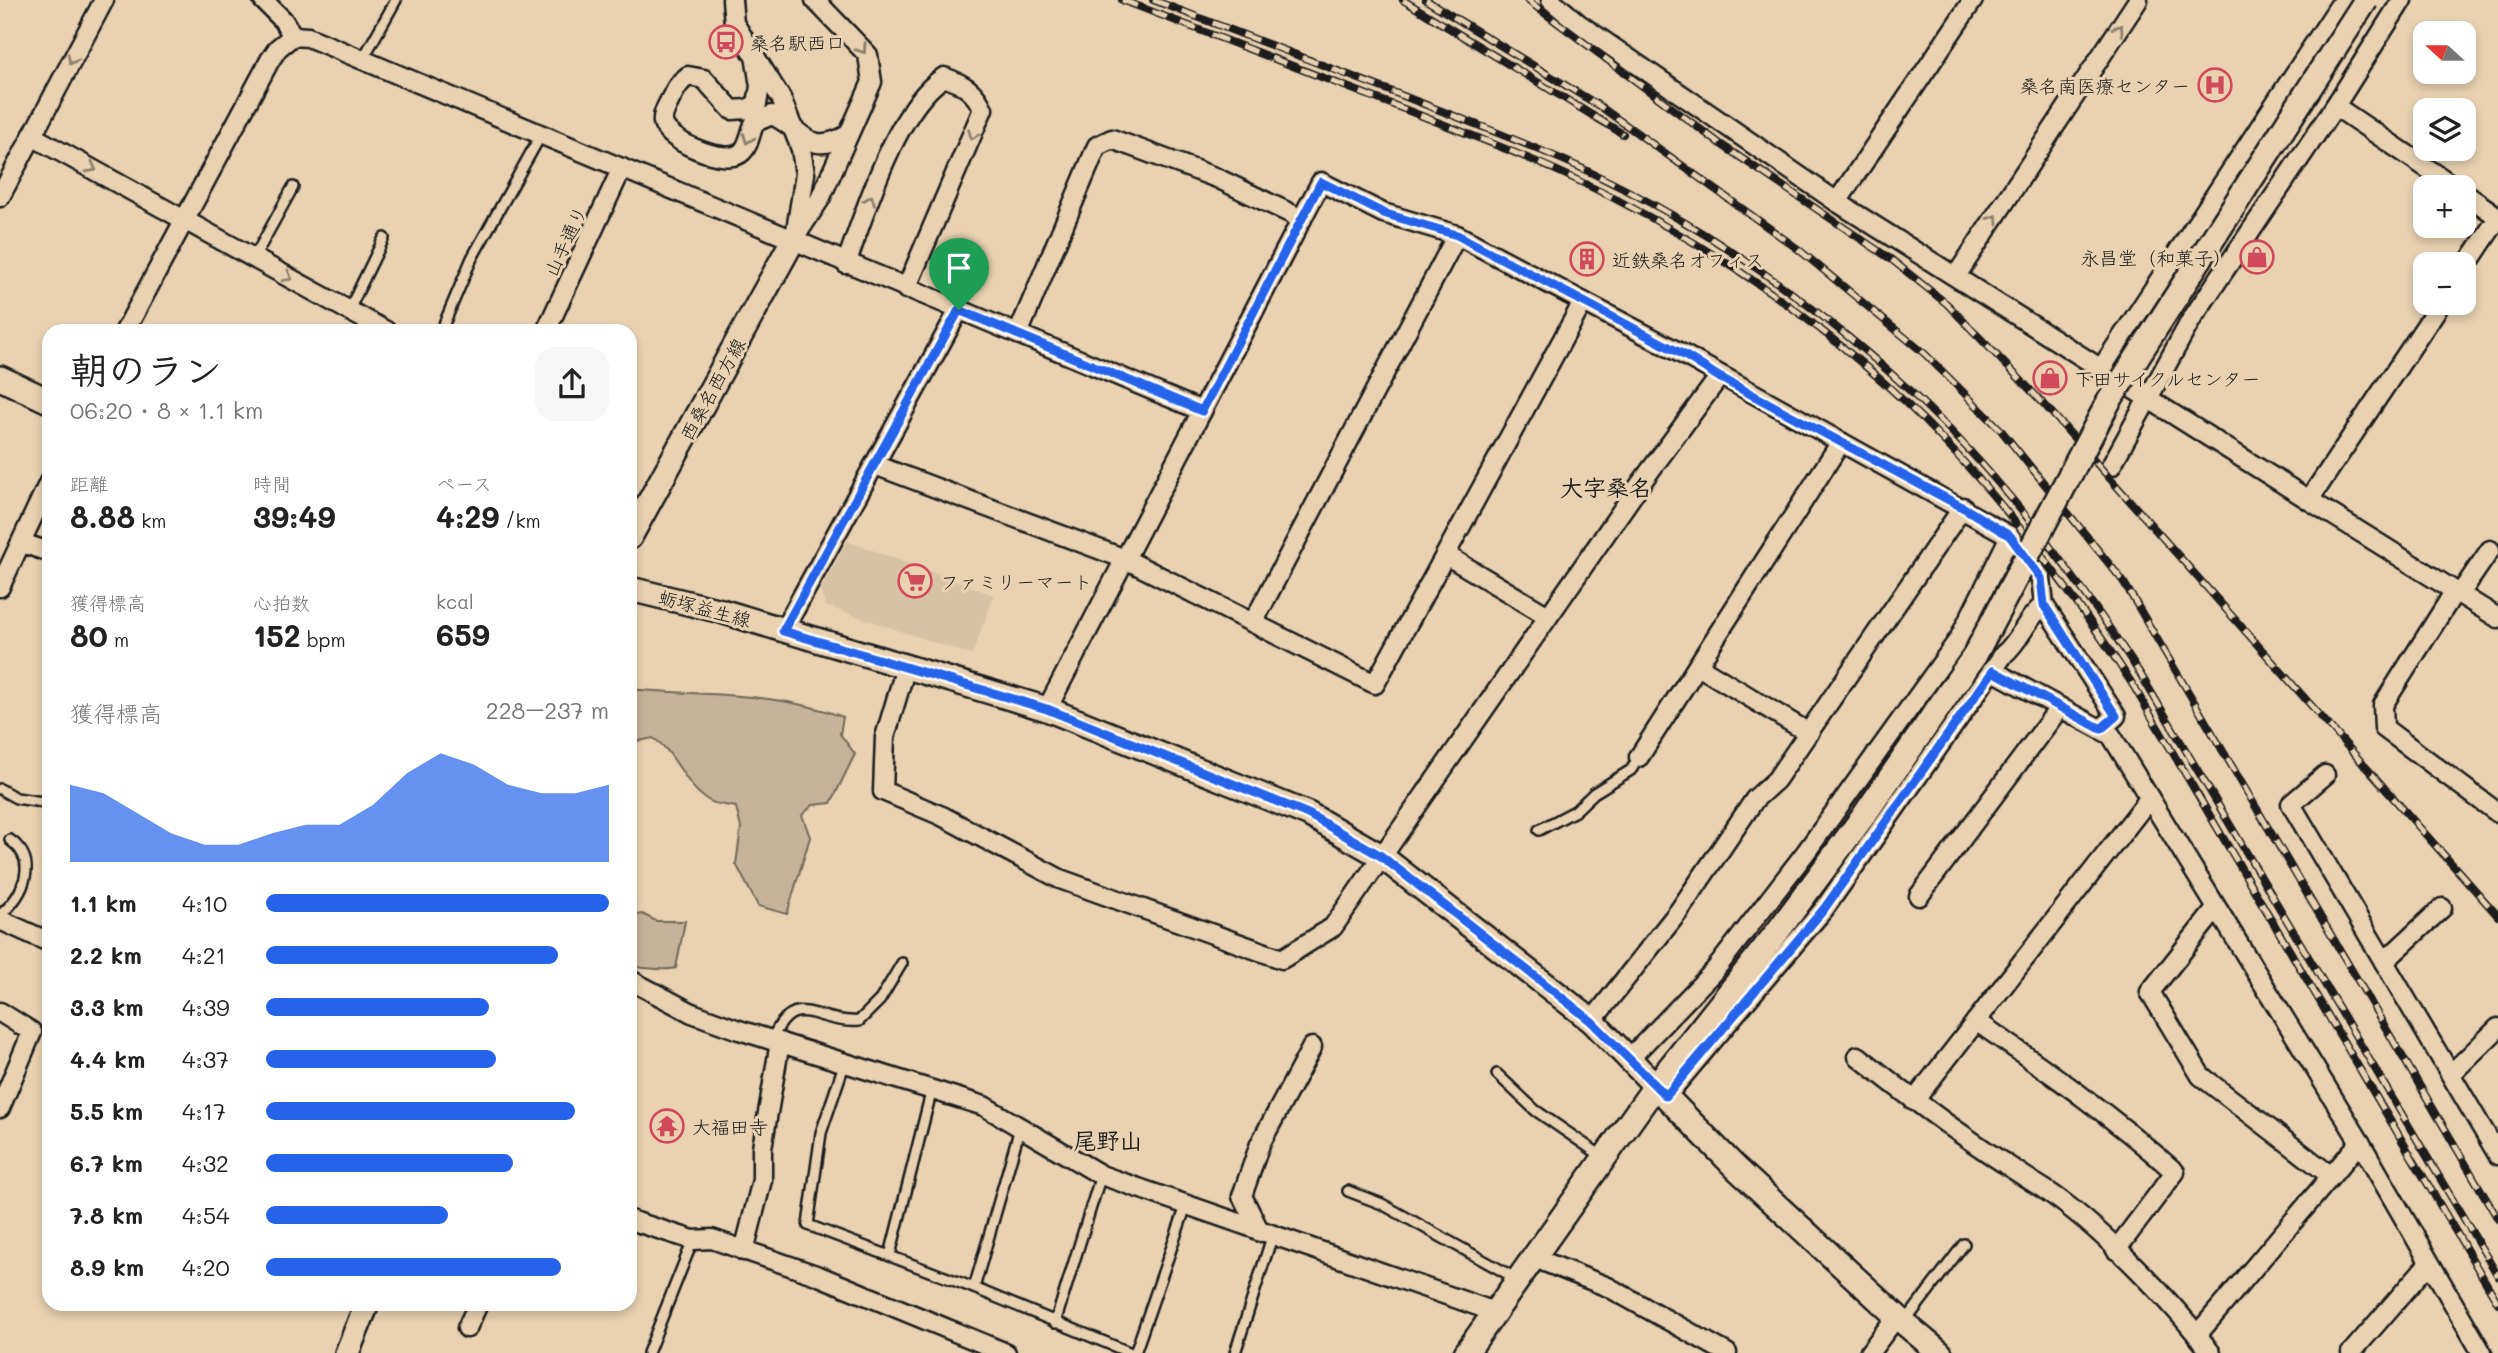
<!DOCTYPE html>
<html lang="ja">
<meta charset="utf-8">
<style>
:root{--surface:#fff;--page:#f6f6f6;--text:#222;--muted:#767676;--accent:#2563eb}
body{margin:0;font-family:Mali,"Klee One",sans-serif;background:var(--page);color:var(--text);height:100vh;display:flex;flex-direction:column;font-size:26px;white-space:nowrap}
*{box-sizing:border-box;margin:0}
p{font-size:23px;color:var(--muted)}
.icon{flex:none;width:38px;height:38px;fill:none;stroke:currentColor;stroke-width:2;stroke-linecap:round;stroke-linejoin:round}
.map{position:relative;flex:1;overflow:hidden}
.sheet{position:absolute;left:42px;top:324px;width:595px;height:987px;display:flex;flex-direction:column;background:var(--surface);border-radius:21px;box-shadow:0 4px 10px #0003}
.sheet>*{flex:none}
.needle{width:46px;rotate:291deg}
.fabs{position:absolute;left:2413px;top:21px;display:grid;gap:14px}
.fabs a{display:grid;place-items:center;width:63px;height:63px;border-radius:14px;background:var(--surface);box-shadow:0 4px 10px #0003;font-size:35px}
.pin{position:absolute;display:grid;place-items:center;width:60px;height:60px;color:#fff;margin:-72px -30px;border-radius:50% 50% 50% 0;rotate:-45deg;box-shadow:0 0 7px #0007}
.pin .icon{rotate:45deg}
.round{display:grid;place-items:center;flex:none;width:74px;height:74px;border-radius:21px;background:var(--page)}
.summary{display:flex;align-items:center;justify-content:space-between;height:119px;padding:0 28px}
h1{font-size:38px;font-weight:700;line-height:52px}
.metrics{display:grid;grid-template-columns:repeat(3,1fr);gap:10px;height:119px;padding:7px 28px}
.metrics div{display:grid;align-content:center}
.metrics b{font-size:30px;font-weight:700}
.metrics small{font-size:19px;font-weight:400}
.metrics p{font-size:19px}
.chart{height:196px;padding:14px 28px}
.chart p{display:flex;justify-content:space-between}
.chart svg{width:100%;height:126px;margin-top:7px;fill:var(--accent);opacity:.7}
ul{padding:0 28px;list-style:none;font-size:23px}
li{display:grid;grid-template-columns:112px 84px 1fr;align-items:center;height:52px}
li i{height:18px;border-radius:9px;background:var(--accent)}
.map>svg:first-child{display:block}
</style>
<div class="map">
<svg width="2498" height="1353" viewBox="0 0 2498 1353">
<rect width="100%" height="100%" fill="#e9d1b1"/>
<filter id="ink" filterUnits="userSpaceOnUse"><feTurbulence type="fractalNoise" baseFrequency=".0143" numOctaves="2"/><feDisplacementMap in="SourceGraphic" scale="14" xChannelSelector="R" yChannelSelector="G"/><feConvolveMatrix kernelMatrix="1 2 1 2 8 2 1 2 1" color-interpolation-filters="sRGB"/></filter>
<g filter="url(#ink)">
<polygon fill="#d8c2a5" points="847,541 994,595 972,655 826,606 820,591"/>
<g fill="#c7b399" stroke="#72685a" stroke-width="2">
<path d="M630,689C699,696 777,691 843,717L840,734L855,754L831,803L813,805L802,815L810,837L787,914L758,906L736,864L741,828L736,807C728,805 715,805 708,800C684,786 677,753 653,738L630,743Z"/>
<path d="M642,914L656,921H685L676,968C662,972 646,967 630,967V916Z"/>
</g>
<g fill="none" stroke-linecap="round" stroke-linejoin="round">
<defs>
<g id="lane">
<polyline points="364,57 396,0"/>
<polyline points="254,258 293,187"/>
<polyline points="349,310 384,238"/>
<polyline points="441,331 472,258 542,133"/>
<polyline points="0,789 16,798 49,803"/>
<polyline points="1539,830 1575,811 1594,793 1631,770 1639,757"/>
<path d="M0,915C23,896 40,861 10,840"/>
<path d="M772,1039C796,988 814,1024 859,1021L880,1000L902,963"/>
<polyline points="845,1062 821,1133 808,1225 974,1288 1131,1353"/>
<polyline points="1497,1074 1535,1110 1603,1157"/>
<polyline points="1348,1191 1382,1204 1517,1279"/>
<polyline points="890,1255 932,1089"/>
<polyline points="974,1288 1020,1128"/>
<polyline points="1905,1322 1964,1244"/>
<polyline points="1055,1323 1101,1175"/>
<polyline points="648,1353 693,1240"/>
<polyline points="1135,1353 1186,1206"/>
<polyline points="1235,1353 1272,1237"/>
</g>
<g id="street">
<polyline points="263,0 283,20 293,36"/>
<polyline points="732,0 734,23 781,98 801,149 805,174 796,230"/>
<polyline points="1551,0 1579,24 1837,202 2309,500 2441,303"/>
<path d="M755,55L760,86L757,104L747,109L732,110L704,79L688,76C678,83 675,90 669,102C666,108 662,115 663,122C666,141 727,167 742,152C750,144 750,132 755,122L772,115C805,130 807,157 848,135"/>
<polyline points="2335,106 2455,187"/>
<polyline points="32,136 386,331"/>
<polyline points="2464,193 2498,217"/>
<polyline points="0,197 104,0"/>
<polyline points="1837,202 1973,0"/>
<polyline points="793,240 820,199 872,82 868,55 815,0"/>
<path d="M846,264C866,210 896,108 944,77C963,84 974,90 983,109L906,289"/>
<polyline points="2464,269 2498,218"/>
<polyline points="1956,276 2138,0"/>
<polyline points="125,331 270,60 278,48 293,36 308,37 1202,411"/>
<polyline points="546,331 622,168"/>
<polyline points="1018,334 1097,146 1112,139 1217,178 1302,219"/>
<polyline points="2101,369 2343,0"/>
<polyline points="875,465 1125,559 1375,684 1583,302"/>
<polyline points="2111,466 2191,320 2335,106 2402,0"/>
<polyline points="2309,500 2498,618"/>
<polyline points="22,543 49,552"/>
<polyline points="1446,555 1548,616"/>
<polyline points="0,587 49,482"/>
<polyline points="2455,591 2383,705 2384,728 2498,813"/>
<polyline points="2460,594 2490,550"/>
<polyline points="1254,621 1457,235"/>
<polyline points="783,631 959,310"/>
<polyline points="1698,666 1809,733"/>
<polyline points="906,667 885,737 883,791 942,816 1060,879 1282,959 1333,927 1641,483 1719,377"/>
<polyline points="1993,671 2111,735 2360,1142 2482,1353"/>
<polyline points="1047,709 1321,182 1383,213 1457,235 1686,356 2010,536 2041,578 2044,605 2116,716 2101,729"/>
<polyline points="1639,757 1841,442"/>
<polyline points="2325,775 2291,804 2498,1155"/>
<polyline points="1919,896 2060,707"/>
<polyline points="2216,909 2150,992 2201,1076 2331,1176"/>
<polyline points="0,920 49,942"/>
<polyline points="2384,962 2442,908"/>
<polyline points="630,980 692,1013 736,1029 984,1106 1101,1175 1495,1312"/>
<polyline points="0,1012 32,1032 0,1108"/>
<polyline points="1592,1021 1679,911 1755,799 1776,780 1963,507"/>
<path d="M1976,1021C2045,1069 2113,1116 2175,1172L2116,1250"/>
<path d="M1858,1056C1917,1104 1980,1149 2044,1189C2096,1222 2174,1303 2211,1353"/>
<polyline points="1630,1058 1715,970 1806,852 1959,639 2010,536"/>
<polyline points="2451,1074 2498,1028"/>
<path d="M1666,1096L1824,909L2004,654C2021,640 2026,618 2044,605"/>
<polyline points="1914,1101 2148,800"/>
<polyline points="630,1220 693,1240 712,1239 819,1276 1006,1353"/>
<polyline points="1260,1232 1242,1196 1260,1144 1312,1047"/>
<polyline points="744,1251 762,1180 762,1148 780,1042"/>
<polyline points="1532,1257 1608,1287 1727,1353"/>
<polyline points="467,1328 478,1304"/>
<polyline points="2197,1335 2360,1142"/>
<polyline points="1869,1353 1897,1316"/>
<polyline points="2351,1353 2429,1263"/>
</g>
<g id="secondary">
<polyline points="0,378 49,401"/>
<polyline points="630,537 793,240"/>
<polyline points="630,589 721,611 1047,709 1308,814 1381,856 1592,1021 1735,1167 1904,1323 1940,1353"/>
<polyline points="347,1353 367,1304"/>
<polyline points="1466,1353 1656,1085 1778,931 1865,814 1975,655"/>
</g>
</defs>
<use href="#lane" stroke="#1c1c1c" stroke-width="14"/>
<use href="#street" stroke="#1c1c1c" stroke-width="23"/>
<use href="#secondary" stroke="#1c1c1c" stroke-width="28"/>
<use href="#lane" stroke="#e9d1b1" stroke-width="9"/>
<use href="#street" stroke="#e9d1b1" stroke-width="18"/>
<use href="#secondary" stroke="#e9d1b1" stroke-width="23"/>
<defs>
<g id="rail">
<path d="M1122,0C1218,37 1313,74 1409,111C1465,133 1523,154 1577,180C1712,244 1840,332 1943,440C2014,514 2075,597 2131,682L2498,1303"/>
<path d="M1153,0C1237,32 1321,65 1406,97C1469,122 1533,145 1594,174C1722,235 1849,327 1948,428C2021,503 2084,588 2141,675L2498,1276"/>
<polyline points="1403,0 1623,134"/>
<polyline points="1426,0 1601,107 1798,249 1925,354 2000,429 2123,581 2498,1219"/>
<polyline points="1527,0 1719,143 1892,260 1947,304 2043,403 2498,916"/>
</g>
</defs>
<use href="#rail" stroke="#1c1c1c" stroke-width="8"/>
<use href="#rail" stroke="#e9d1b1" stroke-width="5" stroke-dasharray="16" stroke-linecap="butt"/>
<defs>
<polyline id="secondary-bridge" points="1975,655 2109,401 2366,0"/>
</defs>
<use href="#secondary-bridge" stroke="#1c1c1c" stroke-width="28" stroke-linecap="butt"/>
<use href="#secondary-bridge" stroke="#e9d1b1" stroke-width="23"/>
</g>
<defs><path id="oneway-chevron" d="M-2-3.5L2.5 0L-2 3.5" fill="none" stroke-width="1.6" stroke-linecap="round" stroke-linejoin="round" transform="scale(1.75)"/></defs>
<g stroke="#8d806e">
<use href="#oneway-chevron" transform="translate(2119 29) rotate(-57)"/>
<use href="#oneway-chevron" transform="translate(862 49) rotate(55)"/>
<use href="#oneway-chevron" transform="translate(72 60) rotate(118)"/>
<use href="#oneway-chevron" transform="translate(973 135) rotate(111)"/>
<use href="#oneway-chevron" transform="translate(748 139) rotate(111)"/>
<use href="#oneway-chevron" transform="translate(92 168) rotate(28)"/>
<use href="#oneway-chevron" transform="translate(870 200) rotate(-69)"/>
<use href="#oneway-chevron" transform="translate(1994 219) rotate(-57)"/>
<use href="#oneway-chevron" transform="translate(288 277) rotate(29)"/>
</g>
</g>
<g fill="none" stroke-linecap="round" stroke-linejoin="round" filter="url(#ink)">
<defs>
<polygon id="route" points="1321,182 1383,213 1457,235 1686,356 1719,377 1964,508 2010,536 2041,578 2044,605 2116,716 2101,729 1993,671 1824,909 1666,1096 1591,1021 1541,981 1381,856 1308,814 1047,709 783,631 959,310 1202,411"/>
</defs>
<use href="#route" stroke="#fff" stroke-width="14"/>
<use href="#route" stroke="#2563eb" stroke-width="9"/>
</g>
<defs>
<symbol id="bus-ring" viewBox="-11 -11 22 22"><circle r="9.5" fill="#e9d1b1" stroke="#d1495b" stroke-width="1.5"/><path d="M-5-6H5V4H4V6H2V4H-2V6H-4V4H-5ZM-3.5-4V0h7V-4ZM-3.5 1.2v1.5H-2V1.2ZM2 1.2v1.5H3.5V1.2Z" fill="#d1495b"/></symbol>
<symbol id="hospital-ring" viewBox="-11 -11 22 22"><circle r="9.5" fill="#e9d1b1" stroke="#d1495b" stroke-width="1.5"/><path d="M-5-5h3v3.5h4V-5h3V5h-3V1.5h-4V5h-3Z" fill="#d1495b"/></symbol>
<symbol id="shop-ring" viewBox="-11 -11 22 22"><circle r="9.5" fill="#e9d1b1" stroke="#d1495b" stroke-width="1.5"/><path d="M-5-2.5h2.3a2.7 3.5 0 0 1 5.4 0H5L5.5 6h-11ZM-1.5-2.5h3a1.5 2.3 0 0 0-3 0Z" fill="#d1495b"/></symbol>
<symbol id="building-ring" viewBox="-11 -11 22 22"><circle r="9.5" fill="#e9d1b1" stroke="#d1495b" stroke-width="1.5"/><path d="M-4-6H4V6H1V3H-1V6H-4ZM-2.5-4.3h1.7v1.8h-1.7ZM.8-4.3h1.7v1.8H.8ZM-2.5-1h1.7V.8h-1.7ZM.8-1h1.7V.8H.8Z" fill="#d1495b"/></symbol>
<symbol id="supermarket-ring" viewBox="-11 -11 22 22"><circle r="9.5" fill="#e9d1b1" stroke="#d1495b" stroke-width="1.5"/><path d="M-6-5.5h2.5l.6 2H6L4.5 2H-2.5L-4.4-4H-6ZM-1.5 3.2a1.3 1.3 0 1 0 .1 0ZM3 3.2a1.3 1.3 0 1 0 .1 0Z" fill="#d1495b"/></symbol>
<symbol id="temple-ring" viewBox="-11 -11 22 22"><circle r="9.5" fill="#e9d1b1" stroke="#d1495b" stroke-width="1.5"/><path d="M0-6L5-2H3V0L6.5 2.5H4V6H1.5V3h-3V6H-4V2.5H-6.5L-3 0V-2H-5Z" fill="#d1495b"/></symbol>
</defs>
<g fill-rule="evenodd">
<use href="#bus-ring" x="707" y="23" width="38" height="38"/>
<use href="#hospital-ring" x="2196" y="66" width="38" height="38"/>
<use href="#shop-ring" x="2238" y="238" width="38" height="38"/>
<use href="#building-ring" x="1568" y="240" width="38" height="38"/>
<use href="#shop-ring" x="2031" y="359" width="38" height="38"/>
<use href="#supermarket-ring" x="896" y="562" width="38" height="38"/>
<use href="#temple-ring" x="648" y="1107" width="38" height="38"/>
</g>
<g text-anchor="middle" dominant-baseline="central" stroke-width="6" stroke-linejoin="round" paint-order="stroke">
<g font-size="19" fill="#1c1c1c" stroke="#e9d1b1" text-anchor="start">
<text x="750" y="42">桑名駅西口</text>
<text x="2190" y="85" text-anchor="end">桑名南医療センター</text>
<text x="2232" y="257" text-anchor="end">永昌堂（和菓子）</text>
<text x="1612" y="259">近鉄桑名オフィス</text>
<text x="2074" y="378">下田サイクルセンター</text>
<text x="940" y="581">ファミリーマート</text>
<text x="692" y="1126">大福田寺</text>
</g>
<g font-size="19" fill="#1c1c1c" stroke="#e9d1b1">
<text transform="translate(565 241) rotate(-65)">山手通り</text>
<text transform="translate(712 389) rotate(-61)">西桑名西方線</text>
<text transform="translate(705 608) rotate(15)">蛎塚益生線</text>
</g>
<g font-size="23" font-weight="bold" fill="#1c1c1c" stroke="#e9d1b1">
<text x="1606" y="487">大字桑名</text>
<text x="1108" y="1140">尾野山</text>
</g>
</g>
</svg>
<div class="fabs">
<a><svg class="needle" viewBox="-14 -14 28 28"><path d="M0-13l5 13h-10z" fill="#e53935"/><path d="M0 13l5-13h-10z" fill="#767676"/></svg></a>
<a><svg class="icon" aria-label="layers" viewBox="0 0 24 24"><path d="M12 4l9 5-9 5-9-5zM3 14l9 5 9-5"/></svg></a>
<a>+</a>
<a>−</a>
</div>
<div class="pin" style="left:959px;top:310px;background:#1e9e55"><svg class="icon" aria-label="arrive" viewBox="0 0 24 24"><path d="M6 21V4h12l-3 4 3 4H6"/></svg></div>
<section class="sheet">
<div class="summary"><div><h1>朝のラン</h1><p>06:20 · 8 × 1.1 km</p></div><a class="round"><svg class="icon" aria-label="share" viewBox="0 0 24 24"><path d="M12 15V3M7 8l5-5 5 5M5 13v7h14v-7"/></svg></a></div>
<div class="metrics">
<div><p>距離</p><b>8.88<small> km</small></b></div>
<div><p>時間</p><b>39:49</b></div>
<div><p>ペース</p><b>4:29<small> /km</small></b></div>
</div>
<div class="metrics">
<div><p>獲得標高</p><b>80<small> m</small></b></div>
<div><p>心拍数</p><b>152<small> bpm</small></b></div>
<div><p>kcal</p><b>659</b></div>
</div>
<div class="chart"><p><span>獲得標高</span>228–237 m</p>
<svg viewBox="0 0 160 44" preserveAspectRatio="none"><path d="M0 44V17L10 20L20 27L30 34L40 38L50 38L60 34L70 31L80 31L90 24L100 13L110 6L120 10L130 17L140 20L150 20L160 17V44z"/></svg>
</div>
<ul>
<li><b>1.1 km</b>4:10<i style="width:100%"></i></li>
<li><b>2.2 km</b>4:21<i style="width:85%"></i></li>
<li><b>3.3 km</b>4:39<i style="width:65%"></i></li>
<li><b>4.4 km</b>4:37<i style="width:67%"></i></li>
<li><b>5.5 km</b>4:17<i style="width:90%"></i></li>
<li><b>6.7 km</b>4:32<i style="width:72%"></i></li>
<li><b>7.8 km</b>4:54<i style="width:53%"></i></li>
<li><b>8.9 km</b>4:20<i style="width:86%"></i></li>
</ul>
</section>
</div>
